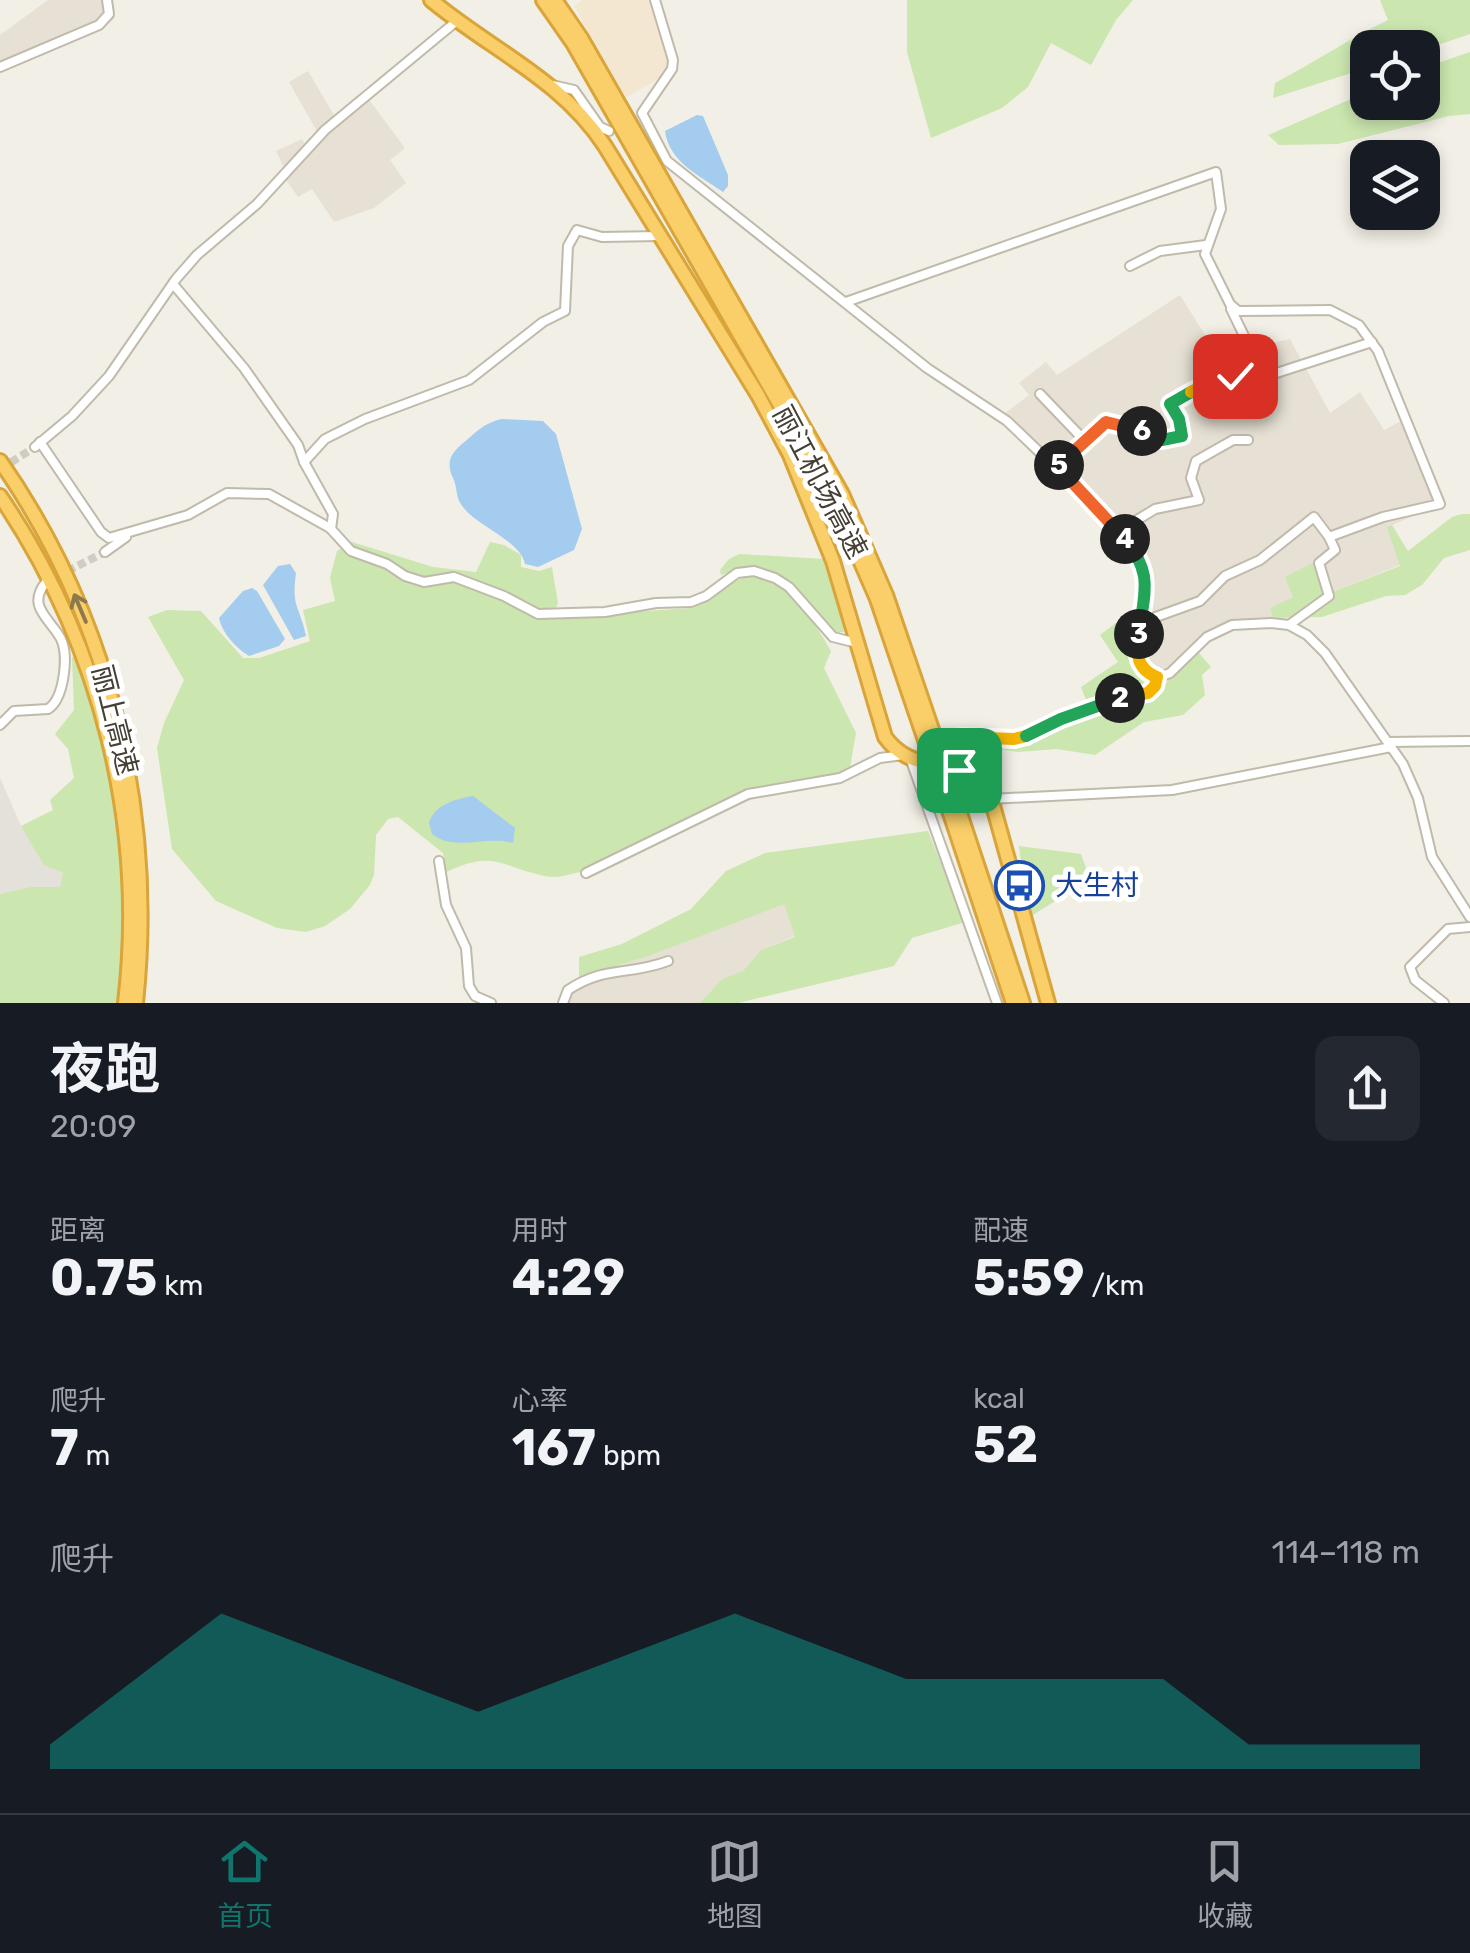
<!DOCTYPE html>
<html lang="zh">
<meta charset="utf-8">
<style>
:root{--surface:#171b24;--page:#242831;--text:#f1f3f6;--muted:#9ea1a6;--line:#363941;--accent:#0f766e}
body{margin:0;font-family:Rubik,"Noto Sans SC",sans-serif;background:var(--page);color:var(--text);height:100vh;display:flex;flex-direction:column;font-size:38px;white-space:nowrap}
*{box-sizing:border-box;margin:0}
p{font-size:32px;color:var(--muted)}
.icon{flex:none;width:55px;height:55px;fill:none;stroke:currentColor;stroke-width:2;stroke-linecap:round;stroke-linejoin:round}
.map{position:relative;height:1003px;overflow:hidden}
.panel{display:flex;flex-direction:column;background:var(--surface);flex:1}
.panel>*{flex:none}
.controls{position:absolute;left:1350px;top:30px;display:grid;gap:20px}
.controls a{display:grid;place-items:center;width:90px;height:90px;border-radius:20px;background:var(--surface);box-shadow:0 5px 15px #0003;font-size:50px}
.pin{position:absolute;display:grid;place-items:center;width:85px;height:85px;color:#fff;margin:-42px;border-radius:20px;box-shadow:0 5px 15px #0006}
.km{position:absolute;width:50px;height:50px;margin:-25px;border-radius:50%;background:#222;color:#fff;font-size:28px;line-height:50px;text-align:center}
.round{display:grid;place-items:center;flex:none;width:105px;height:105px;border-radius:20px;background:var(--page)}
.headline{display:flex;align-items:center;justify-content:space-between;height:170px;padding:0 50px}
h1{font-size:55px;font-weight:700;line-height:75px}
.stats{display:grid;grid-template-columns:repeat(3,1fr);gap:15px;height:170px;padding:10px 50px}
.stats div{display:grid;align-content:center}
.stats b{font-size:50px;font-weight:700}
.stats small{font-size:28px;font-weight:400}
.stats p{font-size:28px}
.chart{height:280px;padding:20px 50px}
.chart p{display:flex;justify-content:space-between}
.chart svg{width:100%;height:180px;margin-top:10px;fill:var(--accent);opacity:.7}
.tabs{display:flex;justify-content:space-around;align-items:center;height:140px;border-top:2px solid var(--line);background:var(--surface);font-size:28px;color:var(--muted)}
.tabs a{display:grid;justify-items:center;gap:5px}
.tabs .on{color:var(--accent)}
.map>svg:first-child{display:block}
</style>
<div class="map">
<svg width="1470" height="1003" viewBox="0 0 1470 1003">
<rect width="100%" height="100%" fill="#f2efe6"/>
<g fill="#e6e1d4">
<polygon points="48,0 112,0 115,18 106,26 46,49 0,71 0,35"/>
<polygon points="308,71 335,117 364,93 405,148 390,160 406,183 374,208 334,222 312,189 298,197 282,174 285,170 276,151 302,139 305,144 318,133 289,82"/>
<polygon points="1180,295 1210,343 1216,344 1244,329 1255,347 1290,339 1330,413 1360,392 1384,430 1403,420 1436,506 1388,527 1400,565 1327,594 1312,563 1293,597 1270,608 1273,618 1226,623 1209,632 1168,670 1155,672 1141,658 1149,564 1102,508 1004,414 1029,395 1019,383 1046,362 1057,375"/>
<polygon points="784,903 795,936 761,950 743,971 722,979 700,1003 559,1003 562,991 579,977 646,957"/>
</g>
<polygon fill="#f4e7d1" points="583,0 650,0 671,62 666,74 624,99 574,6"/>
<polygon fill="#e4e0da" points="0,778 21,826 44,864 63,873 60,888 30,887 0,894"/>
<g fill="#cbe6af">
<polygon points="907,0 1133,0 1116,20 1091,65 1051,43 1028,87 1002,108 931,138 907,52"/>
<path d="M1380,0H1470V34L1423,50L1368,48L1367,68L1273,98L1275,83C1313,63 1349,39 1388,20Z"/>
<polygon points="1470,52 1470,114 1449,116 1338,144 1279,145 1268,135 1367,92 1368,102 1422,102 1423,68"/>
<polygon points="1462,514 1470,514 1470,550 1444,558 1422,585 1405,595 1386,596 1322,617 1273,618 1270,608 1293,597 1285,577 1313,563 1327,594 1400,566 1387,527 1392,525 1408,551 1452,517"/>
<path d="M352,542L433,567L476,572L490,542L504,545L521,555V567L539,571L552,567L558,603L552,617L693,608L744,576C786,574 812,619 831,651L824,668L856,733L849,773L747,792L585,871C573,873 558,879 545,876C500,867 496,849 446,872L443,853L398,817L388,819L376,835L374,875L370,885L350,909L325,926L306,932L277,928L216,901L172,849L157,748L164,723L184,680L148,617L167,610L201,611L243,658H259L310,641L303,610L335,601L330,578L337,551Z"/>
<path d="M739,554L824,559L848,631L835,633C815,610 788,567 754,567C743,567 731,573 721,575L720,570L729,559Z"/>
<path d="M1138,606L1133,653L1147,684C1130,695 1108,698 1088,705L1081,687L1118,662L1100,635Z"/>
<polygon points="1198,652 1211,667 1202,675 1205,695 1183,715 1144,722 1095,755 1057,749 1018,752 979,746 965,750 964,740 1019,742 1102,707 1155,697 1174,673"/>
<path d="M79,656C123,761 136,890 119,1003H0V894L30,887H60L63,873L44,865L21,826L53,810L50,800L74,778L68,749L55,734L74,710L72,657Z"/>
<polygon points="928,831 965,922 912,938 894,966 738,1003 700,1003 722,979 743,971 761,950 795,937 784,904 646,957 579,977 579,957 622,944 691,909 726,871 765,853"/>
<polygon points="1019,846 1081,854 1086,868 1073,890 1028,918"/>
</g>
<g fill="#a3ccee">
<path d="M697,115L703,116L728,175V186L723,192C700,176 669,162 665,131Z"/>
<path d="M502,419L543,421L556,434L582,529L574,550L538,567L525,564C521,541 478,527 463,507C455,498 458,488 453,478C446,463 450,454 462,444C475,433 485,422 502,419Z"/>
<path d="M290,564L296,573C291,608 300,606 306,636L294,640L263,585L278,566Z"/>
<path d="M252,588L257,591L285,639L279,646L249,656C235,647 222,633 219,618L243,591Z"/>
<path d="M473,796L515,828L513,843C487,835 454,852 432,834L429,823C434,805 455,799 473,796Z"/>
</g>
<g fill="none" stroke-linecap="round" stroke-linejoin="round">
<g stroke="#cfccc3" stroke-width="8" stroke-dasharray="8 4" stroke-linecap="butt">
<polyline points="1,469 35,447"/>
<polyline points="46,582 105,552"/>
</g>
<defs>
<g id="street">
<polyline points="655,0 673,60 672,69 642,113 667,161 927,368 1007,421 1103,513 1138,555 1144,567 1145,580 1137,652 1144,670 1160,677 1170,673 1207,637 1232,625 1271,623 1289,625 1307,635 1325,653 1403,764 1418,798 1432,857 1470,917"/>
<polyline points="0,67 99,25 109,14 107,0"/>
<polyline points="552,85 574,90 600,127 609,131"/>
<polyline points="1130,266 1160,251 1206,245"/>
<polyline points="173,284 244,368 298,445 304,462 333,514 331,529"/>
<polyline points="846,302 1216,172 1221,209 1205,254 1230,304 1238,311 1330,310 1359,325 1378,351 1440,504 1383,517 1329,537 1335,550 1319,563 1329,596 1289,625"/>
<polyline points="1231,309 1264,377"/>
<polyline points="1040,394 1084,440"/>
<polyline points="40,442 101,532 109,538 188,515 227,493 269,494 330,528 351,551 387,564 405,576 424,582 454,577 504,596 538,614 605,612 656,603 691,602 706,596 737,573 754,571 775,578 789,587 833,637 857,643"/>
<polyline points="35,447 72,416 109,376 176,279 197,255 257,204 325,130 458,20"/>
<polyline points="304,462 325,439 365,419 469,380 543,322 565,311 568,246 577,230 602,237 660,236"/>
<path d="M1058,467L1106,422C1131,428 1157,442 1182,436L1179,419L1170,404L1220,378L1258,379L1372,342"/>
<polyline points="1119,531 1155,509 1199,500 1191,478 1196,461 1233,440 1248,440"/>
<polyline points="105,552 126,537"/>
<polyline points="1141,619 1153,618 1200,601 1225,576 1260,560 1314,517 1329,537"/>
<path d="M0,725L14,711L48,709C64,699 69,656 61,639C50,618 26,607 46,582"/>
<polyline points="1388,742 1470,741"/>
<polyline points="910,758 997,1003"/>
<polyline points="959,770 956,742 961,737 1022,738 1099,704 1147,693 1155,686 1157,677"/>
<polyline points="990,799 1172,790 1391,747"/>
<polyline points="439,861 446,905 466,948 469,986 475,996 491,1003"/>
<polyline points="586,873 748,794 840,778 880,758 903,755"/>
<path d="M563,1003L568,990C606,965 629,976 668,961"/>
<polyline points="1444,1003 1415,980 1410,967 1448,929 1470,927"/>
</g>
<g id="highway">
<path d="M431,0C491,50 561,79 605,146L758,395L790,455L833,561L885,737C916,780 959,749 992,802L1048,1003"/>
<polyline points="543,0 573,43 833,498 877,599 929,752"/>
<polyline points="555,0 581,38 842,494 886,595 940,753"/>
<path d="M0,461C110,619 156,811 136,1003"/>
<path d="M0,496C101,645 146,824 125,1003"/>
<polyline points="939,780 1013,1003"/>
<polyline points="949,780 1023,1003"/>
</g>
</defs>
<use href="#street" stroke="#c0baab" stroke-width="12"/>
<use href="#highway" stroke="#d9a439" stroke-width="18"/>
<use href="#street" stroke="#fff" stroke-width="8"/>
<use href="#highway" stroke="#facf69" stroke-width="12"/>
<defs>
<g id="highway-bridge">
<polyline points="929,752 939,780"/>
<polyline points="940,753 949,780"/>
</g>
</defs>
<use href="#highway-bridge" stroke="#d9a439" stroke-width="18" stroke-linecap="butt"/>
<use href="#highway-bridge" stroke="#facf69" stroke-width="12"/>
</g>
<defs><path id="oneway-shaft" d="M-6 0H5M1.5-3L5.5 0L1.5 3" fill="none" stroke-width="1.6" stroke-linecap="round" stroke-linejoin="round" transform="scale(2.5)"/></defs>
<use stroke="#8d794a" href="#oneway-shaft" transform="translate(80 608) rotate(-113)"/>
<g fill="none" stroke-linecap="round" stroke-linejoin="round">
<defs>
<polyline id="split-1" points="959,770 956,742 961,737 1014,739 1026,736"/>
<polyline id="split-2" points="1026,736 1061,719 1120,698"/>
<path id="split-3" d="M1120,698L1148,693L1155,686L1157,677C1136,669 1136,653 1139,634"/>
<path id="split-4" d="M1125,539C1154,575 1144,591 1139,634"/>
<polyline id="split-5" points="1059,465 1058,467 1125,539"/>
<polyline id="split-6" points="1059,465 1106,422 1142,431"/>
<polyline id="split-7" points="1142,431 1162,440 1182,436 1179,419 1170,404 1191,392"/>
<polyline id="split-8" points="1191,392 1213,380 1235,376"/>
</defs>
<use href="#split-1" stroke="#fff" stroke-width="20"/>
<use href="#split-2" stroke="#fff" stroke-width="20"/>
<use href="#split-3" stroke="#fff" stroke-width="20"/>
<use href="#split-4" stroke="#fff" stroke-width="20"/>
<use href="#split-5" stroke="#fff" stroke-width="20"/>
<use href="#split-6" stroke="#fff" stroke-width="20"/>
<use href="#split-7" stroke="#fff" stroke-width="20"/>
<use href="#split-8" stroke="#fff" stroke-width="20"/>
<use href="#split-1" stroke="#f5b400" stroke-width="12"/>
<use href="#split-2" stroke="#22a559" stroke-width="12"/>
<use href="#split-3" stroke="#f5b400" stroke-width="12"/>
<use href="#split-4" stroke="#22a559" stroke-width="12"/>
<use href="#split-5" stroke="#f0652b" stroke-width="12"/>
<use href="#split-6" stroke="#f0652b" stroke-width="12"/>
<use href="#split-7" stroke="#22a559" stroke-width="12"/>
<use href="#split-8" stroke="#f5b400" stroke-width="12"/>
</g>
<defs>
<symbol id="bus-ring" viewBox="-11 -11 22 22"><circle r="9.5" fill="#fff" stroke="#1a4fb4" stroke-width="1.5"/><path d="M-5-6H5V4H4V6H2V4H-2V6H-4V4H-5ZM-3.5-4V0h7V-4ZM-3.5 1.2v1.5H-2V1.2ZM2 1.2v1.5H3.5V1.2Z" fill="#1a4fb4"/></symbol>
</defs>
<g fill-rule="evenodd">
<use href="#bus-ring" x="992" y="858" width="55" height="55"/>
</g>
<g text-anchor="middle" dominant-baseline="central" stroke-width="10" stroke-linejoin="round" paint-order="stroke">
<g font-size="28" fill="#453f35" stroke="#fff">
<text transform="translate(820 482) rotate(62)">丽江机场高速</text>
<text transform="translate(115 720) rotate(76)">丽上高速</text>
</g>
<g font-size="28" fill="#164399" stroke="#fff" text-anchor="start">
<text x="1055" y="885">大生村</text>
</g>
</g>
</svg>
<div class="controls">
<a><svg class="icon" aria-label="locate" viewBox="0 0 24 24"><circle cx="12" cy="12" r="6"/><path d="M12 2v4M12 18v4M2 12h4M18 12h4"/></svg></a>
<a><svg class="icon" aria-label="layers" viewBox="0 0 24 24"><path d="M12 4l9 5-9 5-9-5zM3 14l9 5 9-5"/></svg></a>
</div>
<div class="pin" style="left:959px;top:770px;background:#1e9e55"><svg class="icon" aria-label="arrive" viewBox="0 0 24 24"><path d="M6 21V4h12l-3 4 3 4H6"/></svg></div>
<div class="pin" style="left:1235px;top:376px;background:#d93025"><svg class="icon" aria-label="check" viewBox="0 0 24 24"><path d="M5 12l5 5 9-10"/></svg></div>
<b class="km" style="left:1120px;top:698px">2</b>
<b class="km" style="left:1139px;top:634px">3</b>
<b class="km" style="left:1125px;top:539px">4</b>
<b class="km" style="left:1059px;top:465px">5</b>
<b class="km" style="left:1142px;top:431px">6</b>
</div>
<section class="panel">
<div class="headline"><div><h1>夜跑</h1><p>20:09</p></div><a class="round"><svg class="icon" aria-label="share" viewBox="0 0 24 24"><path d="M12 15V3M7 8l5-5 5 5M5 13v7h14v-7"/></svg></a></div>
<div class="stats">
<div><p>距离</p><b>0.75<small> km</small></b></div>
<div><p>用时</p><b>4:29</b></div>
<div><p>配速</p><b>5:59<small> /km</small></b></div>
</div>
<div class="stats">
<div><p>爬升</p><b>7<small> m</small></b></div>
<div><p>心率</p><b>167<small> bpm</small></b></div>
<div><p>kcal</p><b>52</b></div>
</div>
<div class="chart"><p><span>爬升</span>114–118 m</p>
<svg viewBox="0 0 160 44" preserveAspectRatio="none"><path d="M0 44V38L10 22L20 6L30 14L40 22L50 30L60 22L70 14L80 6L90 14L100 22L110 22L120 22L130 22L140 38L150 38L160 38V44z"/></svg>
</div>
</section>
<nav class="tabs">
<a class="on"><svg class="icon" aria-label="home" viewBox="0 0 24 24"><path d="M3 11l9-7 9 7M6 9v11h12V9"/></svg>首页</a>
<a><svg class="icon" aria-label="map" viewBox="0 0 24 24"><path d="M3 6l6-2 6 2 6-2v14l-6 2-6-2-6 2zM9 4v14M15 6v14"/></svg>地图</a>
<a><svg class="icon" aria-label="saved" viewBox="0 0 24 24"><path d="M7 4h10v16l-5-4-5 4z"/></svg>收藏</a>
</nav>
